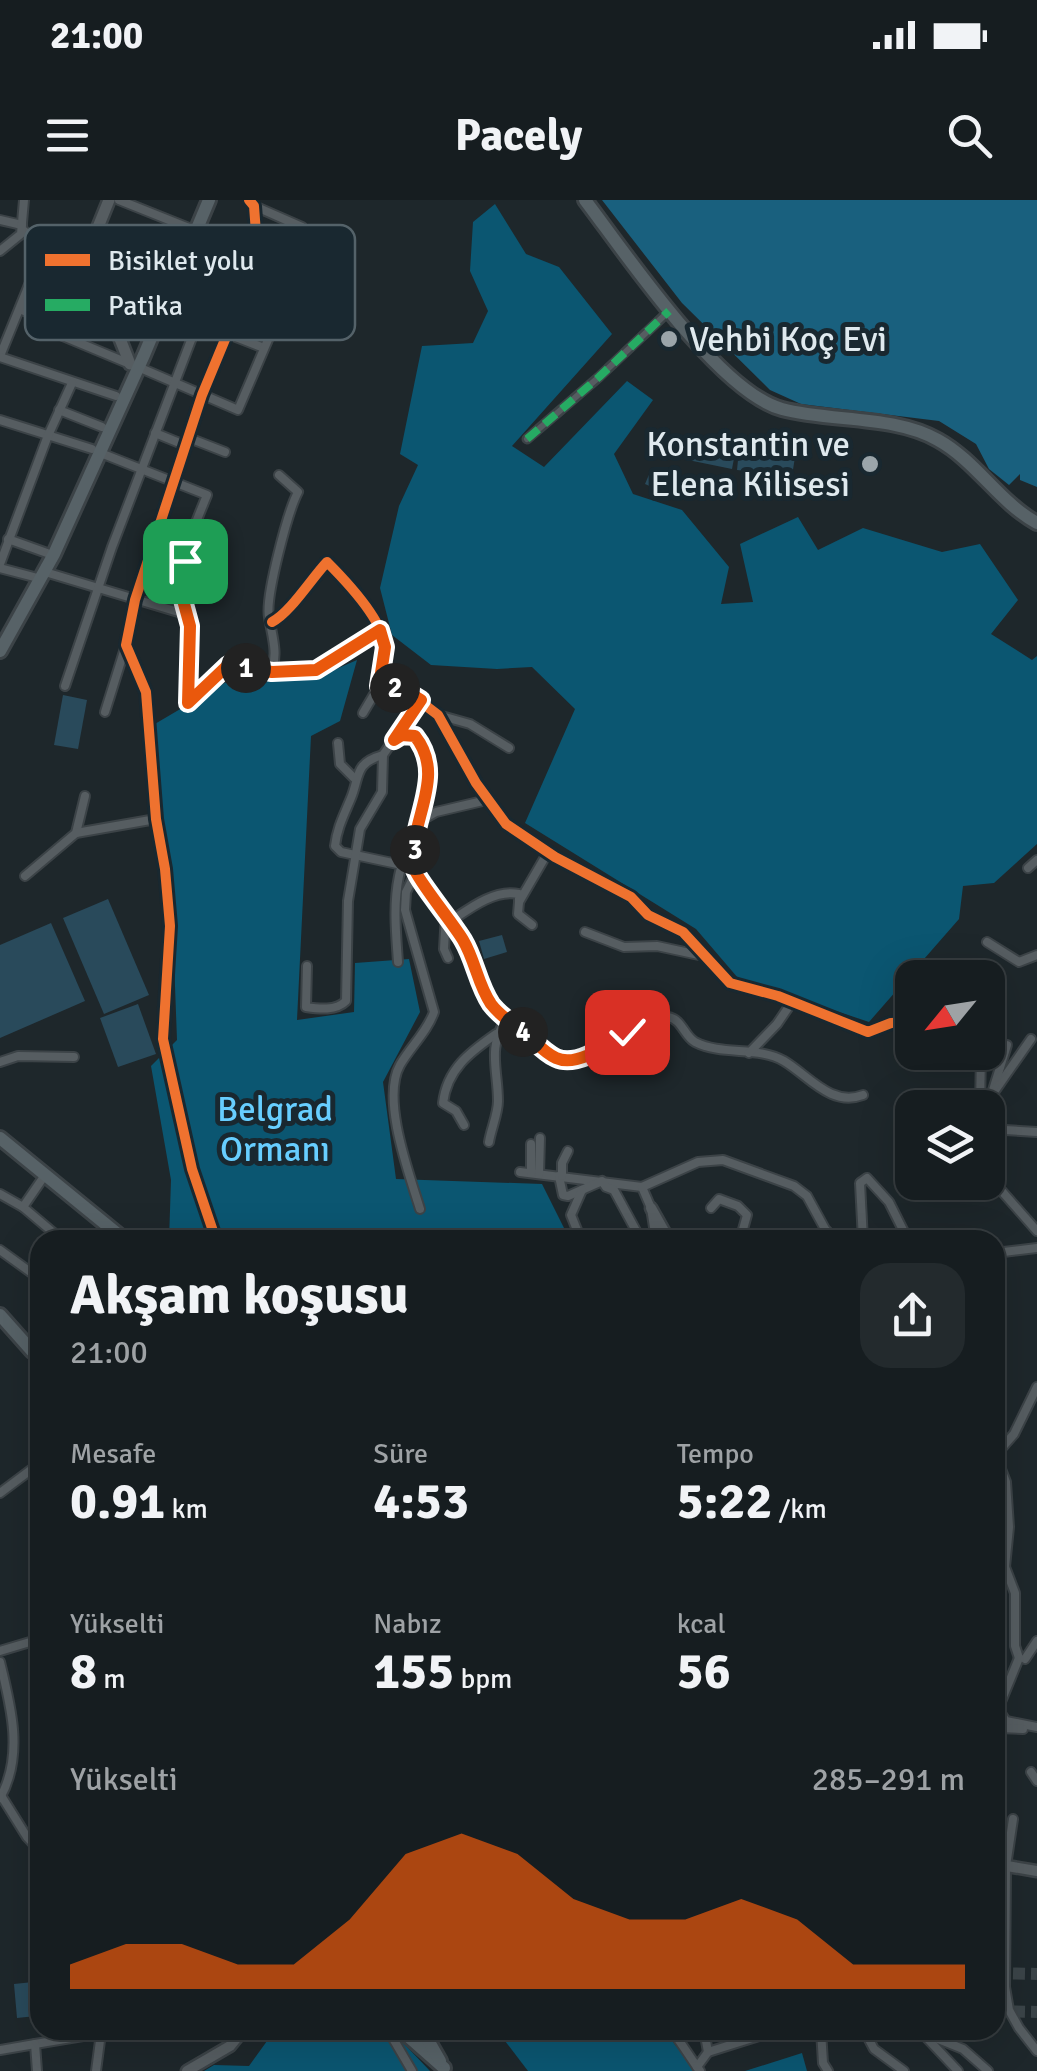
<!DOCTYPE html>
<html lang="tr">
<meta charset="utf-8">
<style>
:root{--surface:#161d20;--page:#232a2d;--text:#f1f3f6;--muted:#9ea2a5;--line:#353b3e;--accent:#ea580c}
body{margin:0;font-family:Signika,sans-serif;background:var(--page);color:var(--text);height:100vh;display:flex;flex-direction:column;font-size:38px;white-space:nowrap}
*{box-sizing:border-box;margin:0}
p{font-size:32px;color:var(--muted)}
.icon{flex:none;width:55px;height:55px;fill:none;stroke:currentColor;stroke-width:2;stroke-linecap:round;stroke-linejoin:round}
.map{position:relative;flex:1;overflow:hidden}
.details{position:absolute;left:30px;top:1030px;width:975px;height:810px;display:flex;flex-direction:column;background:var(--surface);border-radius:30px;box-shadow:0 10px 40px #0002,0 0 0 2px var(--line)}
.details>*{flex:none}
.needle{width:65px;rotate:240deg}
.controls{position:absolute;left:895px;top:760px;display:grid;gap:20px}
.controls a{display:grid;place-items:center;width:110px;height:110px;border-radius:20px;background:var(--surface);box-shadow:0 10px 40px #0002,0 0 0 2px var(--line);font-size:50px}
.pin{position:absolute;display:grid;place-items:center;width:85px;height:85px;color:#fff;margin:-42px;border-radius:20px;box-shadow:0 5px 15px #0006}
.km{position:absolute;width:50px;height:50px;margin:-25px;border-radius:50%;background:#222;color:#fff;font-size:28px;line-height:50px;text-align:center}
.round{display:grid;place-items:center;flex:none;width:105px;height:105px;border-radius:30px;background:var(--page)}
.summary{display:flex;align-items:center;justify-content:space-between;height:170px;padding:0 40px}
h1{font-size:55px;font-weight:700;line-height:75px}
.metrics{display:grid;grid-template-columns:repeat(3,1fr);gap:15px;height:170px;padding:10px 40px}
.metrics div{display:grid;align-content:center}
.metrics b{font-size:50px;font-weight:700}
.metrics small{font-size:28px;font-weight:400}
.metrics p{font-size:28px}
.chart{height:280px;padding:20px 40px}
.chart p{display:flex;justify-content:space-between}
.chart svg{width:100%;height:180px;margin-top:10px;fill:var(--accent);opacity:.7}
.status{display:flex;justify-content:space-between;align-items:center;height:70px;padding:0 50px;background:var(--surface);direction:ltr}
.status svg{height:28px;fill:currentColor}
header{display:flex;justify-content:space-between;align-items:center;height:130px;padding:0 40px;background:var(--surface);font-size:45px;font-weight:700}
.map>svg:first-child{display:block}
</style>
<div class="status"><b>21:00</b><svg viewBox="0 0 49 12"><path d="M0 12V9h3v3zM5 12V6h3v6zM10 12V3h3v9zM15 12V0h3v12zM26 1h20v11H26zM47 4h2v5h-2z"/></svg></div>
<header><svg class="icon" aria-label="menu" viewBox="0 0 24 24"><path d="M4 6h16M4 12h16M4 18h16"/></svg>Pacely<svg class="icon" aria-label="search" viewBox="0 0 24 24"><circle cx="10" cy="10" r="6"/><path d="M15 15l6 6"/></svg></header>
<div class="map">
<svg width="1037" height="1871" viewBox="0 0 1037 1871">
<rect width="100%" height="100%" fill="#1e272b"/>
<g fill="#294a5b">
<polygon points="692,240 736,248 732,269 688,260"/>
<polygon points="739,250 795,257 792,276 737,270"/>
<polygon points="651,270 680,283 674,297 645,284"/>
<polygon points="63,495 87,500 78,549 54,545"/>
<polygon points="108,699 149,795 104,814 63,718"/>
<polygon points="51,723 85,801 0,838 0,745"/>
<polygon points="502,735 507,752 484,759 479,741"/>
<polygon points="138,804 156,854 118,867 100,818"/>
<polygon points="33,1782 36,1816 17,1818 14,1784"/>
</g>
<g fill="#0b5671">
<polygon points="495,4 526,54 559,67 612,134 512,246 544,267 627,181 653,200 614,254 633,294 682,310 729,367 721,404 753,402 740,344 798,317 818,350 863,328 942,352 980,344 1018,400 991,434 1032,460 1037,456 1037,644 994,683 963,686 959,719 869,822 738,778 696,729 525,623 575,509 532,467 497,469 431,465 392,435 380,388 399,306 418,265 400,254 422,146 473,143 488,111 470,71 473,22"/>
<polygon points="357,460 340,521 311,536 297,820 354,812 355,763 409,759 420,812 383,882 396,979 542,984 570,1040 169,1040 171,980 151,866 177,840 174,759 148,528 233,478 313,479"/>
<polygon points="275,1830 391,1830 430,1871 204,1871 214,1865 249,1866"/>
<polygon points="502,1830 664,1830 695,1871 528,1871 499,1833"/>
<polygon points="802,1853 807,1871 745,1871"/>
</g>
<polygon fill="#19607e" points="602,0 1037,0 1037,287 1020,280 1020,274 1009,285 989,269 976,244 939,221 801,204 770,190 682,103"/>
<g fill="none" stroke-linecap="round" stroke-linejoin="round">
<g stroke="#3b4448" stroke-width="12" stroke-dasharray="12 6" stroke-linecap="butt">
<polyline points="995,1773 1037,1774"/>
<polyline points="995,1811 1037,1812"/>
</g>
<defs>
<polyline id="pedestrian" points="527,239 599,177 668,112"/>
<g id="minor">
<polyline points="119,0 189,28"/>
<polyline points="254,6 302,27"/>
<polyline points="0,20 22,25"/>
<polyline points="22,29 44,48 92,68 157,105"/>
<polyline points="196,33 295,76"/>
<polyline points="0,51 21,34 24,0"/>
<polyline points="20,109 38,117 46,129 130,164"/>
<polyline points="164,109 264,148"/>
<polyline points="0,156 44,48"/>
<polyline points="0,157 116,196"/>
<polyline points="138,167 238,210 308,46"/>
<polyline points="59,210 102,227"/>
<polyline points="0,220 92,249"/>
<polyline points="155,233 187,246"/>
<polyline points="189,238 225,252"/>
<polyline points="8,339 47,353"/>
<polyline points="0,364 47,238 72,183"/>
<polyline points="0,368 34,377"/>
<path d="M45,372L185,414C171,376 193,330 207,295L98,252"/>
<polyline points="185,414 190,426 188,503 228,465 269,471 316,470 380,430"/>
<path d="M272,422C290,413 311,379 327,362C346,381 383,420 385,447C386,459 381,474 379,486L408,492L438,515L476,583L506,624L555,657L631,697L648,715L683,732L730,783L778,796L868,832L891,823L912,822"/>
<path d="M272,471C278,452 272,436 269,417C265,397 288,311 298,292L279,275"/>
<polyline points="65,486 112,347 227,46"/>
<polyline points="105,512 126,445"/>
<polyline points="363,513 379,486"/>
<polyline points="438,515 470,524 509,548"/>
<path d="M395,539L402,535L415,536C451,580 408,631 399,676C393,705 396,733 398,762"/>
<polyline points="338,543 340,564 354,578"/>
<path d="M383,555C354,563 360,576 351,598C344,615 337,628 335,646L341,652L402,665"/>
<polyline points="420,621 436,612 487,600"/>
<polyline points="76,633 85,596"/>
<polyline points="1028,668 1037,660"/>
<path d="M415,674C437,699 457,726 472,756C479,771 482,791 492,805C506,824 531,841 550,854C590,882 628,812 668,817C682,819 684,836 695,842C722,856 759,846 784,861C809,876 831,907 863,895"/>
<path d="M415,674L406,692L405,710L434,812C427,832 411,846 400,865C381,899 409,973 420,1009"/>
<polyline points="415,674 416,639"/>
<polyline points="25,676 76,633 156,619"/>
<polyline points="446,713 444,749 448,758"/>
<path d="M451,721C470,708 495,689 519,694V702"/>
<polyline points="532,725 518,714 519,702 548,652"/>
<polyline points="585,732 624,747 657,746 708,757"/>
<polyline points="987,742 1019,762 1037,755"/>
<path d="M307,766L306,807C319,809 336,811 346,801L348,701L360,629L382,592L383,555L421,500"/>
<polyline points="749,853 777,824 792,802"/>
<polyline points="0,862 18,856 74,857"/>
<polyline points="994,892 1031,839"/>
<polyline points="980,908 981,852"/>
<path d="M464,925L456,911L443,903C447,869 470,852 496,834"/>
<polyline points="988,929 1037,932"/>
<polyline points="997,930 989,903 1007,845"/>
<path d="M489,942C491,929 498,914 498,901C498,870 487,848 506,819"/>
<polyline points="988,964 992,980 1037,1031"/>
<polyline points="520,972 642,987 651,1008 656,1040"/>
<polyline points="531,973 531,944"/>
<polyline points="539,974 540,938"/>
<polyline points="559,976 563,995 568,996 602,981 606,987 614,990 641,1040"/>
<polyline points="562,976 562,963 568,951"/>
<polyline points="642,987 698,962 723,960 794,986 807,996 825,1029 835,1040"/>
<polyline points="0,994 23,1007 62,1040"/>
<polyline points="23,1007 45,975"/>
<polyline points="711,1008 719,999 738,1006 747,1015 740,1040"/>
<polyline points="216,1040 192,969 163,839 170,726 165,669 156,619 146,492 126,445 135,400 202,195 258,60 254,6 249,0"/>
<polyline points="581,1040 571,1015 582,990"/>
<polyline points="863,1040 860,983 867,978 889,1002 908,1040"/>
<polyline points="0,1050 40,1079"/>
<polyline points="995,1053 1037,1048"/>
<polyline points="995,1275 1005,1296"/>
<polyline points="0,1293 40,1263"/>
<polyline points="0,1451 40,1439"/>
<polyline points="1019,1458 1015,1446 1015,1393 1005,1367 1009,1327 1006,1282 997,1259 999,1251 1014,1234 1037,1187"/>
<polyline points="1019,1458 998,1509 1006,1521 1037,1527"/>
<polyline points="1025,1459 1037,1441"/>
<path d="M0,1462C11,1506 24,1556 0,1598"/>
<polyline points="995,1524 999,1528 1023,1529"/>
<polyline points="1031,1572 1037,1581"/>
<polyline points="2,1597 27,1637 40,1651"/>
<polyline points="1013,1619 1006,1666 1005,1787 1009,1810 1019,1828 1037,1851"/>
<polyline points="388,1830 412,1871"/>
<polyline points="672,1830 697,1867"/>
<polyline points="704,1830 708,1852"/>
<polyline points="821,1830 823,1863 828,1871"/>
<polyline points="864,1830 874,1849 904,1871"/>
<polyline points="921,1832 963,1849 988,1871"/>
<polyline points="924,1835 958,1871"/>
<polyline points="35,1844 101,1833 102,1830"/>
<polyline points="0,1850 35,1844 37,1871"/>
<polyline points="96,1871 101,1833"/>
<polyline points="700,1871 697,1867 708,1852 778,1830"/>
</g>
<g id="tertiary">
<polyline points="651,1008 669,1040"/>
<polyline points="995,1664 1037,1671"/>
<polyline points="187,1871 230,1846 243,1830"/>
</g>
<polyline id="secondary" points="109,0 90,47 92,68 130,164"/>
<g id="primary">
<path d="M585,0C626,54 719,192 782,209C831,222 895,215 938,240C976,261 999,302 1037,323"/>
<polyline points="0,451 54,354 144,155 209,0"/>
<polyline points="0,938 125,1040"/>
<polyline points="0,1115 32,1151 40,1154"/>
<polyline points="401,1830 444,1868"/>
<polyline points="426,1830 428,1840 440,1861"/>
</g>
</defs>
<use href="#pedestrian" stroke="#3c4347" stroke-width="11"/>
<use href="#minor" stroke="#3c4347" stroke-width="12"/>
<use href="#tertiary" stroke="#3c4347" stroke-width="15"/>
<use href="#secondary" stroke="#3c4347" stroke-width="16"/>
<use href="#primary" stroke="#3c4347" stroke-width="18"/>
<use href="#pedestrian" stroke="#565d61" stroke-width="6"/>
<use href="#minor" stroke="#565d61" stroke-width="8"/>
<use href="#tertiary" stroke="#565d61" stroke-width="10"/>
<use href="#secondary" stroke="#565d61" stroke-width="11"/>
<use href="#primary" stroke="#576267" stroke-width="12"/>
<polyline stroke="#26ab63" stroke-width="8" stroke-dasharray="15 8" stroke-linecap="butt" points="527,239 599,177 669,111"/>
<defs>
<g id="cycleway">
<path d="M272,422C290,413 311,379 327,362C346,381 383,420 385,447C386,459 381,474 379,486L408,492L438,515L476,583L506,624L555,657L631,697L648,715L683,732L730,783L778,796L868,832L891,823L912,822"/>
<polyline points="216,1040 192,969 163,839 170,726 165,669 156,619 146,492 126,445 135,400 202,195 258,60 254,6 249,0"/>
</g>
</defs>
<use href="#cycleway" stroke="#192830" stroke-width="16"/>
<use href="#cycleway" stroke="#ef722f" stroke-width="10"/>
</g>
<g fill="none" stroke-linecap="round" stroke-linejoin="round">
<defs>
<path id="route" d="M185,361L180,389L190,426L188,503L228,465L272,472L316,470L380,430L385,447L379,486L408,492L421,500L394,540L402,535L415,536C449,579 405,624 415,670C417,679 455,726 463,740C475,760 478,785 491,804C500,816 514,825 526,834C535,842 545,853 556,858C578,868 609,843 627,832"/>
</defs>
<use href="#route" stroke="#fff" stroke-width="20"/>
<use href="#route" stroke="#ea580c" stroke-width="12"/>
</g>
<g fill="#9ba5aa" stroke="#192830" stroke-width="4">
<circle cx="669" cy="139" r="10"/>
<circle cx="870" cy="264" r="10"/>
</g>
<g text-anchor="middle" dominant-baseline="central" stroke-width="10" stroke-linejoin="round" paint-order="stroke">
<g font-size="35" fill="#dfe9ee" stroke="#192830" text-anchor="start">
<text x="689" y="139">Vehbi Koç Evi</text>
<text x="850" y="244" text-anchor="end">Konstantin ve<tspan x="850" dy="40">Elena Kilisesi</tspan></text>
</g>
<g font-size="35" fill="#67ceff" stroke="#192830">
<text x="275" y="909">Belgrad<tspan x="275" dy="40">Ormanı</tspan></text>
</g>
</g>
<rect x="25" y="25" width="330" height="115" rx="15" fill="#192830" stroke="#546269" stroke-width="2.5"/>
<rect x="45" y="54" width="45" height="12" fill="#ef722f"/>
<rect x="45" y="99" width="45" height="12" fill="#26ab63"/>
<g font-size="28" fill="#dfe9ee">
<text x="108" y="70">Bisiklet yolu</text>
<text x="108" y="115">Patika</text>
</g>
</svg>
<div class="controls">
<a><svg class="needle" viewBox="-14 -14 28 28"><path d="M0-13l5 13h-10z" fill="#e53935"/><path d="M0 13l5-13h-10z" fill="#9ea2a5"/></svg></a>
<a><svg class="icon" aria-label="layers" viewBox="0 0 24 24"><path d="M12 4l9 5-9 5-9-5zM3 14l9 5 9-5"/></svg></a>
</div>
<div class="pin" style="left:185px;top:361px;background:#1e9e55"><svg class="icon" aria-label="arrive" viewBox="0 0 24 24"><path d="M6 21V4h12l-3 4 3 4H6"/></svg></div>
<div class="pin" style="left:627px;top:832px;background:#d93025"><svg class="icon" aria-label="check" viewBox="0 0 24 24"><path d="M5 12l5 5 9-10"/></svg></div>
<b class="km" style="left:246px;top:468px">1</b>
<b class="km" style="left:395px;top:488px">2</b>
<b class="km" style="left:415px;top:650px">3</b>
<b class="km" style="left:523px;top:832px">4</b>
<section class="details">
<div class="summary"><div><h1>Akşam koşusu</h1><p>21:00</p></div><a class="round"><svg class="icon" aria-label="share" viewBox="0 0 24 24"><path d="M12 15V3M7 8l5-5 5 5M5 13v7h14v-7"/></svg></a></div>
<div class="metrics">
<div><p>Mesafe</p><b>0.91<small> km</small></b></div>
<div><p>Süre</p><b>4:53</b></div>
<div><p>Tempo</p><b>5:22<small> /km</small></b></div>
</div>
<div class="metrics">
<div><p>Yükselti</p><b>8<small> m</small></b></div>
<div><p>Nabız</p><b>155<small> bpm</small></b></div>
<div><p>kcal</p><b>56</b></div>
</div>
<div class="chart"><p><span>Yükselti</span>285–291 m</p>
<svg viewBox="0 0 160 44" preserveAspectRatio="none"><path d="M0 44V38L10 33L20 33L30 38L40 38L50 27L60 11L70 6L80 11L90 22L100 27L110 27L120 22L130 27L140 38L150 38L160 38V44z"/></svg>
</div>
</section>
</div>
